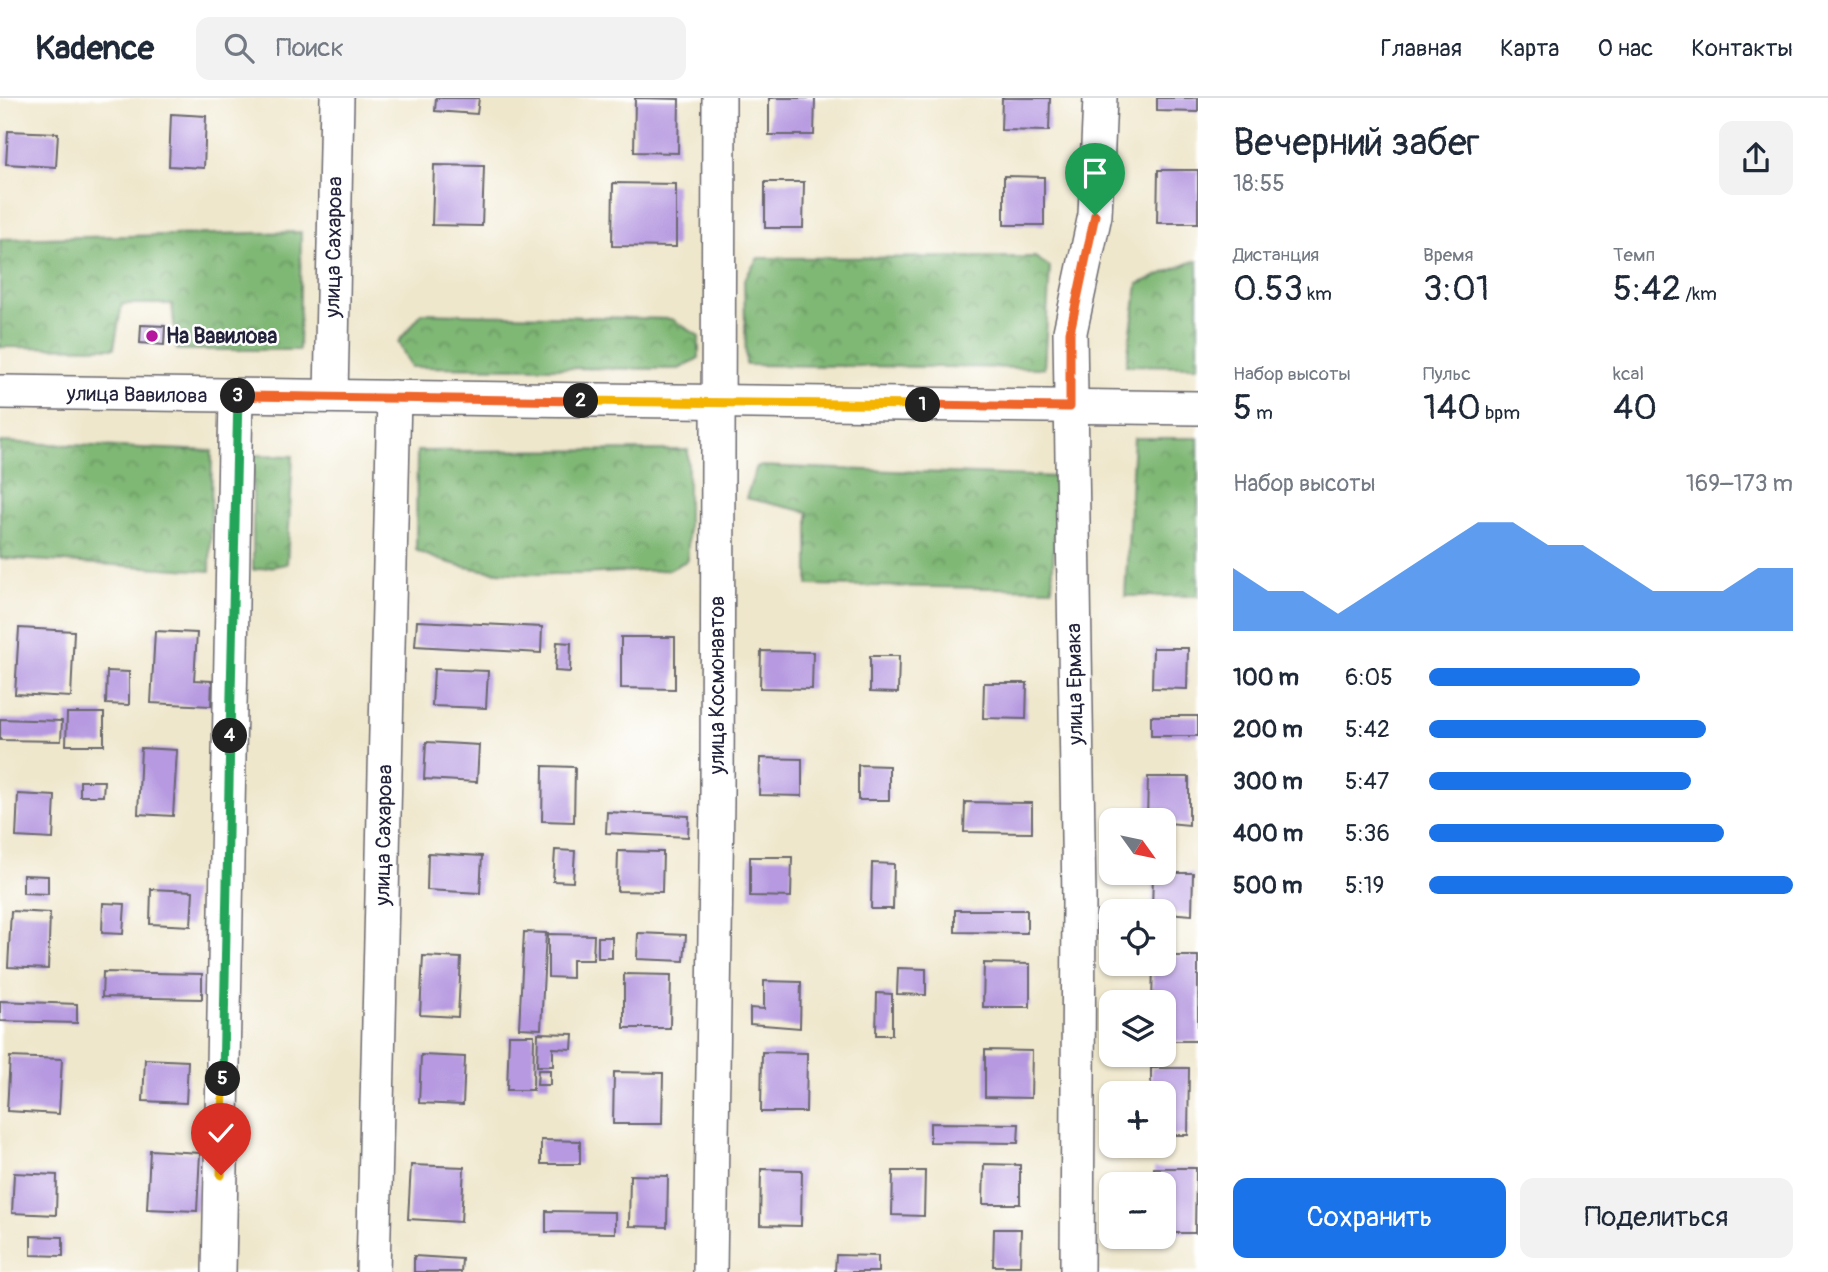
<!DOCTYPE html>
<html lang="ru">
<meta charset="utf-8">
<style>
:root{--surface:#fff;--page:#f2f2f3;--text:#1f2937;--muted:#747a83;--line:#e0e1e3;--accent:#1a73e8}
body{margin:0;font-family:Pangolin,sans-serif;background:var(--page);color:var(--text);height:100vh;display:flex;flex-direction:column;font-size:26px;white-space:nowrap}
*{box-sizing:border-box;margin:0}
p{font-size:23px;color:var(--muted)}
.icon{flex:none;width:38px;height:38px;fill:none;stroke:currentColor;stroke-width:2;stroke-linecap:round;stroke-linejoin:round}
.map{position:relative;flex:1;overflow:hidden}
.side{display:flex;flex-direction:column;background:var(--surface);width:630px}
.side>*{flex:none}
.needle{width:46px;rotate:123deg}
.buttons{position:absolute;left:1099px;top:710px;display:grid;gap:14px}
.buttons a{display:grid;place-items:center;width:77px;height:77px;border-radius:14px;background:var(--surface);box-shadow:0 2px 5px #0004;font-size:35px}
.pin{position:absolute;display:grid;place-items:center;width:60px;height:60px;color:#fff;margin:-72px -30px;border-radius:50% 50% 50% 0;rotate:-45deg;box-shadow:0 0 7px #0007}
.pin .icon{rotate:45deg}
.km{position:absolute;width:35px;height:35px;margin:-18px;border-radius:50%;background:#222;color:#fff;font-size:19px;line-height:35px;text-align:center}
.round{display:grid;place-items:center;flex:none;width:74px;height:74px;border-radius:14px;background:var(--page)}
.headline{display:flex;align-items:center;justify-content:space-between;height:119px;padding:0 35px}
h1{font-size:38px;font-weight:600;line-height:52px}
.metrics{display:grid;grid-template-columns:repeat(3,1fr);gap:10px;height:119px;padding:7px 35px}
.metrics div{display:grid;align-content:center}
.metrics b{font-size:35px;font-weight:600}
.metrics small{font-size:19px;font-weight:400}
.metrics p{font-size:19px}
.chart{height:196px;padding:14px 35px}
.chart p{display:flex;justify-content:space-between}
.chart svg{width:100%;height:126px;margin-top:7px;fill:var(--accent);opacity:.7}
.cta{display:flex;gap:14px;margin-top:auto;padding:14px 35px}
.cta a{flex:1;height:80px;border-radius:14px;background:var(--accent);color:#fff;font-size:28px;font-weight:600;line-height:80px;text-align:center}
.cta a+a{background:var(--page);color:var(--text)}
ul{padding:0 35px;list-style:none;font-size:23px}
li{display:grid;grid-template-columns:112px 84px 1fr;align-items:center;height:52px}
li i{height:18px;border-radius:9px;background:var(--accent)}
header{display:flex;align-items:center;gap:42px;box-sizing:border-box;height:98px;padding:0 35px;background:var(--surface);border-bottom:2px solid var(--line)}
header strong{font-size:33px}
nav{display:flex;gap:38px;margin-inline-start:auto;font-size:24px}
.search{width:490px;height:63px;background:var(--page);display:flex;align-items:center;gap:18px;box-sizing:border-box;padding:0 24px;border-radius:14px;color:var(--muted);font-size:26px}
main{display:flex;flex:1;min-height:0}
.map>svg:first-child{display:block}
</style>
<header>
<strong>Kadence</strong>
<div class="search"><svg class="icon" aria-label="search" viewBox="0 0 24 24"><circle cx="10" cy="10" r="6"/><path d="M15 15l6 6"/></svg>Поиск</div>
<nav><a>Главная</a><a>Карта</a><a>О нас</a><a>Контакты</a></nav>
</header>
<main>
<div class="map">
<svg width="1198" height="1174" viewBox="0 0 1198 1174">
<defs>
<pattern id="forest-crowns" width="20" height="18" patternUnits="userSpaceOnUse" patternTransform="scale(1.75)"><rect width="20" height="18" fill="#7fb775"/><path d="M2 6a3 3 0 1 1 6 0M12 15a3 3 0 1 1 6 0" fill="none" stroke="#689461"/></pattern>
</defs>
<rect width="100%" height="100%" fill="#fff"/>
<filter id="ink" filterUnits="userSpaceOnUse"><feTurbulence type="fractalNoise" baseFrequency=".0143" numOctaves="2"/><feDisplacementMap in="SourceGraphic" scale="14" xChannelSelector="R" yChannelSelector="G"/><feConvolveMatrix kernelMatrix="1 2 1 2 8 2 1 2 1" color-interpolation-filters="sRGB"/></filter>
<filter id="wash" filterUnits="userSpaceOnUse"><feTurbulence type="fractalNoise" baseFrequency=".00686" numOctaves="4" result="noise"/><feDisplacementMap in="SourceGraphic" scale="28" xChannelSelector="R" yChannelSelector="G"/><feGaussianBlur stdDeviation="1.57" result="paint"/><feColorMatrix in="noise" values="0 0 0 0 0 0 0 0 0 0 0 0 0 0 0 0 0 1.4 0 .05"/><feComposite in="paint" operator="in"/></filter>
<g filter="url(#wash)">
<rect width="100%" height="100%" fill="#efe7cc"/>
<g fill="url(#forest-crowns)" stroke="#506c58" stroke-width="2">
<polygon points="301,134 299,252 177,252 172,206 122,206 114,250 0,249 0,141"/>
<polygon points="1035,159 1050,169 1044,270 746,267 744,182 758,160"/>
<polygon points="1194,163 1198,163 1198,268 1126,267 1138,186"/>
<polygon points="422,215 672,221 699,238 699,260 679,271 411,269 398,244"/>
<polygon points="1134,340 1198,340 1198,498 1125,498"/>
<polygon points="0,344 212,353 210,473 0,460"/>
<path d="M688,352V462L669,472C590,474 486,488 416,452L417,353Z"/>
<polygon points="253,357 293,358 287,466 253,472"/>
<polygon points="757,368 1057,379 1052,491 808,487 808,414 746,400"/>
</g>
<g id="blocks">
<g fill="#b699e0">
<polygon points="436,0 479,0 477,16 435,13"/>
<polygon points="635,0 679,1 678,55 634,54"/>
<polygon points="769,0 815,0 814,37 769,37"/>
<polygon points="1002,0 1050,0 1049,33 1001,32"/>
<polygon points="1157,0 1198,0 1198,14 1157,13"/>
<polygon points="171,16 206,18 204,70 169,68"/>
<polygon points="8,33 58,35 56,69 6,66"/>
<polygon points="434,67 484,68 482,128 432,127"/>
<polygon points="1158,72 1198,72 1198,125 1157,125"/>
<polygon points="1004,78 1044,79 1044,127 1004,127"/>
<polygon points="765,84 804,84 803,130 765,130"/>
<polygon points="613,85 676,86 676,149 612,148"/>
<polygon points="141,227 165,228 164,247 140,245"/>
<polygon points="417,523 542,529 541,555 415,548"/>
<polygon points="19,530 74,533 71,599 15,596"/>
<polygon points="155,533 197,535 194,582 212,583 211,608 151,605"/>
<polygon points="621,539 675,539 675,591 621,590"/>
<polygon points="557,544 571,545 570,574 555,573"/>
<polygon points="1153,550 1188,550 1187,591 1152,590"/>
<polygon points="761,553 813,554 812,591 760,590"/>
<polygon points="870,558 899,558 898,595 870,594"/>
<polygon points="434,571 488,573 486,610 432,608"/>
<polygon points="107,573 129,574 129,607 106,606"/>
<polygon points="984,585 1027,585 1026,621 983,620"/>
<polygon points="67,615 104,615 104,647 66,647"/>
<rect x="1151" y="618" width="47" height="20"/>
<polygon points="0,621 62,623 61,643 0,642"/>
<polygon points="426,644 479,647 477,684 424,681"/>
<polygon points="141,650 177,652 173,718 138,716"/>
<polygon points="760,660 802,661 802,698 759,697"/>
<polygon points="858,667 889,668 889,702 858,702"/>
<polygon points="543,668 575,669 574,724 542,723"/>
<polygon points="1148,679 1189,679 1189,727 1147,723"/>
<polygon points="80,683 104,683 103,698 80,698"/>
<polygon points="18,696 55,698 53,741 16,739"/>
<polygon points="965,704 1032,705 1032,735 964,734"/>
<polygon points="607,714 689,718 688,739 606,735"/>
<polygon points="555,752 575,753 573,784 553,783"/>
<polygon points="618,753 663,754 662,794 617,793"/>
<polygon points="428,755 482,758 480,795 427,792"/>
<polygon points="750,759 792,759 791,799 750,798"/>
<polygon points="872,765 894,766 893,811 871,811"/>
<polygon points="1153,775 1193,775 1192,817 1152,814"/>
<polygon points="23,777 48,778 48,796 23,795"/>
<polygon points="151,791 193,793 191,828 150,826"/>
<polygon points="103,805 125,806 123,836 102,835"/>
<polygon points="955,812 1027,812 1027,835 955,834"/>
<polygon points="11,813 50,815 48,871 8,869"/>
<polygon points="524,834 546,835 541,931 519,930"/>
<polygon points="638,835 686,837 684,863 637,861"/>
<polygon points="548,836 594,837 593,862 572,862 572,880 548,879"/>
<rect x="598" y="839" width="14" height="21"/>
<polygon points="423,858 461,860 458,919 420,917"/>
<polygon points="1164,858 1198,858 1198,943 1164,943 1164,905 1152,905 1153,866 1164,866"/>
<polygon points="984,865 1030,866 1030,909 983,909"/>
<polygon points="898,870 926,871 926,897 897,896"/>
<polygon points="103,874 202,876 202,901 102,899"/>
<polygon points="624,876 671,877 670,930 624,930"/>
<polygon points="764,883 801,884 800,930 750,926 750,910 764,911"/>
<polygon points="877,895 892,896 892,937 876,937"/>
<polygon points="0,903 77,906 77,925 0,923"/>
<polygon points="538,935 573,936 572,951 553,950 553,968 537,968"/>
<polygon points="509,937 534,937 533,992 507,992"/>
<polygon points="985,952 1032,953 1031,1000 985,999"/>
<polygon points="762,954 807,955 806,1014 761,1014"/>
<polygon points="421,957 465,959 463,1007 419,1005"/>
<polygon points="10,959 62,961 59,1016 7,1013"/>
<polygon points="145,961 188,963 186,1005 143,1003"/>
<polygon points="1151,970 1189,970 1188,1037 1164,1037 1164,996 1151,996"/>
<polygon points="538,972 550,972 550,987 537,987"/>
<polygon points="614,974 663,975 662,1026 613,1026"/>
<polygon points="930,1025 1019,1026 1018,1045 930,1044"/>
<polygon points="541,1042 580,1043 580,1066 541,1066"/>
<polygon points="150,1052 200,1055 197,1113 147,1111"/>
<polygon points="984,1066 1020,1067 1020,1106 983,1106"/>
<polygon points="411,1067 464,1069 461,1124 408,1121"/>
<polygon points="1154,1070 1196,1070 1195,1135 1164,1135 1164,1087 1154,1087"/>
<polygon points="761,1071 802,1072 801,1128 760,1127"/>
<polygon points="893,1073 925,1073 924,1118 892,1117"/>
<polygon points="14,1075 57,1077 56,1117 12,1115"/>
<polygon points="630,1077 668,1078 667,1129 629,1128"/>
<polygon points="546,1113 615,1114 615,1135 546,1134"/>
<polygon points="994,1131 1021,1131 1020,1168 993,1168"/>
<polygon points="31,1138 63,1139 63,1158 31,1157"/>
<polygon points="836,1157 878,1158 878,1174 835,1174"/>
<polygon points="414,1158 462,1161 461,1174 414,1174"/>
</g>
</g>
</g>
<g filter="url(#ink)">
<use href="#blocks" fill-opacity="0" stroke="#6a676e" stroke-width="2"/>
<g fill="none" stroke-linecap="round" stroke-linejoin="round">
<defs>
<g id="minor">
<polyline points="0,294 1198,310"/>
<polyline points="331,298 337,0"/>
<polyline points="219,1174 236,298"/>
<polyline points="373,1174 394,299"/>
<polyline points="710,1174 717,703 719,0"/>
<polyline points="1077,1174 1079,802 1070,234 1095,117 1100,0"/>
</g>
</defs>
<use href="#minor" stroke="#6a676e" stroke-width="36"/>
<use href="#minor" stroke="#fff" stroke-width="33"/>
</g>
</g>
<g fill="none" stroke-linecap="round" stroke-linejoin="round" filter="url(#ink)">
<defs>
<polyline id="split-1" points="923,307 1070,309 1070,234 1095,117"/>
<polyline id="split-2" points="581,303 923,307"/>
<polyline id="split-3" points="238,298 581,303"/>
<polyline id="split-4" points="230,638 238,298"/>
<polyline id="split-5" points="223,981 230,638"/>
<polyline id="split-6" points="221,1077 223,981"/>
</defs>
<use href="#split-1" stroke="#fff" stroke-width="14"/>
<use href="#split-2" stroke="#fff" stroke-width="14"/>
<use href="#split-3" stroke="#fff" stroke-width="14"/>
<use href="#split-4" stroke="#fff" stroke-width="14"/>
<use href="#split-5" stroke="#fff" stroke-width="14"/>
<use href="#split-6" stroke="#fff" stroke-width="14"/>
<use href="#split-1" stroke="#f0652b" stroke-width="9"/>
<use href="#split-2" stroke="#f5b400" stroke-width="9"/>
<use href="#split-3" stroke="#f0652b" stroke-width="9"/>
<use href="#split-4" stroke="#22a559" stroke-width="9"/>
<use href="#split-5" stroke="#22a559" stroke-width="9"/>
<use href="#split-6" stroke="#f5b400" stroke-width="9"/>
</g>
<circle fill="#b5179e" stroke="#fff" stroke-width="2.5" cx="152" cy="238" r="7"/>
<g text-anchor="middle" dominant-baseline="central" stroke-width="5" stroke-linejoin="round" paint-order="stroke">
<g font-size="21" fill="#22223b" stroke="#fff">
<text transform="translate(334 149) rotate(-89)">улица Сахарова</text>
<text transform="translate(137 297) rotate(1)">улица Вавилова</text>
<text transform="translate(1075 586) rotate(-91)">улица Ермака</text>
<text transform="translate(717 587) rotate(-90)">улица Космонавтов</text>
<text transform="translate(384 737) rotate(-89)">улица Сахарова</text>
</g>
<g font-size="21" font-weight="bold" fill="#22223b" stroke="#fff" text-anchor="start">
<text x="166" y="238">На Вавилова</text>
</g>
</g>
</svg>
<div class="buttons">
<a><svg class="needle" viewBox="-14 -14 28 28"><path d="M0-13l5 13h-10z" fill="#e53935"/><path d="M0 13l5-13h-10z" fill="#747a83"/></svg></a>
<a><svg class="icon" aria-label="locate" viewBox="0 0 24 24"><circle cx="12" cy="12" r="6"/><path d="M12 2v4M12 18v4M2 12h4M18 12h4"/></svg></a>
<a><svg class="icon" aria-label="layers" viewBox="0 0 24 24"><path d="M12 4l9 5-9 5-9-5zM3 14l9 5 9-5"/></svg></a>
<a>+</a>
<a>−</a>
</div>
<div class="pin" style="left:1095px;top:117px;background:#1e9e55"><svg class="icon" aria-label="arrive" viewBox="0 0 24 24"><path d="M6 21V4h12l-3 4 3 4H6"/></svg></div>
<div class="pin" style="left:221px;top:1077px;background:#d93025"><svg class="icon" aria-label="check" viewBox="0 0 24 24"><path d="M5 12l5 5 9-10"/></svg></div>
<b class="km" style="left:923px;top:307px">1</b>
<b class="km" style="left:581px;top:303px">2</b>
<b class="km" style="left:238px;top:298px">3</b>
<b class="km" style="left:230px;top:638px">4</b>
<b class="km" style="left:223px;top:981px">5</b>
</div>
<section class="side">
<div class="headline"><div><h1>Вечерний забег</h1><p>18:55</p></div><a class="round"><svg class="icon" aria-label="share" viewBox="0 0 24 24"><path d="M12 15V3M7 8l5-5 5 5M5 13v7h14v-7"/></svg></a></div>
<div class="metrics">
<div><p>Дистанция</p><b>0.53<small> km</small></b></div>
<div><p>Время</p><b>3:01</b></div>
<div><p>Темп</p><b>5:42<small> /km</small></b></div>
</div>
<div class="metrics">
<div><p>Набор высоты</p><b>5<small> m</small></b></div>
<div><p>Пульс</p><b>140<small> bpm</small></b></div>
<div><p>kcal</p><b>40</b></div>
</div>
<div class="chart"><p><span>Набор высоты</span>169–173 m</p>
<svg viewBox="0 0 160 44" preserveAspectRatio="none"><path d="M0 44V22L10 30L20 30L30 38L40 30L50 22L60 14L70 6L80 6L90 14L100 14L110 22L120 30L130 30L140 30L150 22L160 22V44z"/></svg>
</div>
<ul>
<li><b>100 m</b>6:05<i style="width:58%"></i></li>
<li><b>200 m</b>5:42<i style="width:76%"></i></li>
<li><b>300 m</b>5:47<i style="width:72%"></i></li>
<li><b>400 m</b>5:36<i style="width:81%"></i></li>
<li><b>500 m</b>5:19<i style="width:100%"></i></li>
</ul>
<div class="cta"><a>Сохранить</a><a>Поделиться</a></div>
</section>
</main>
